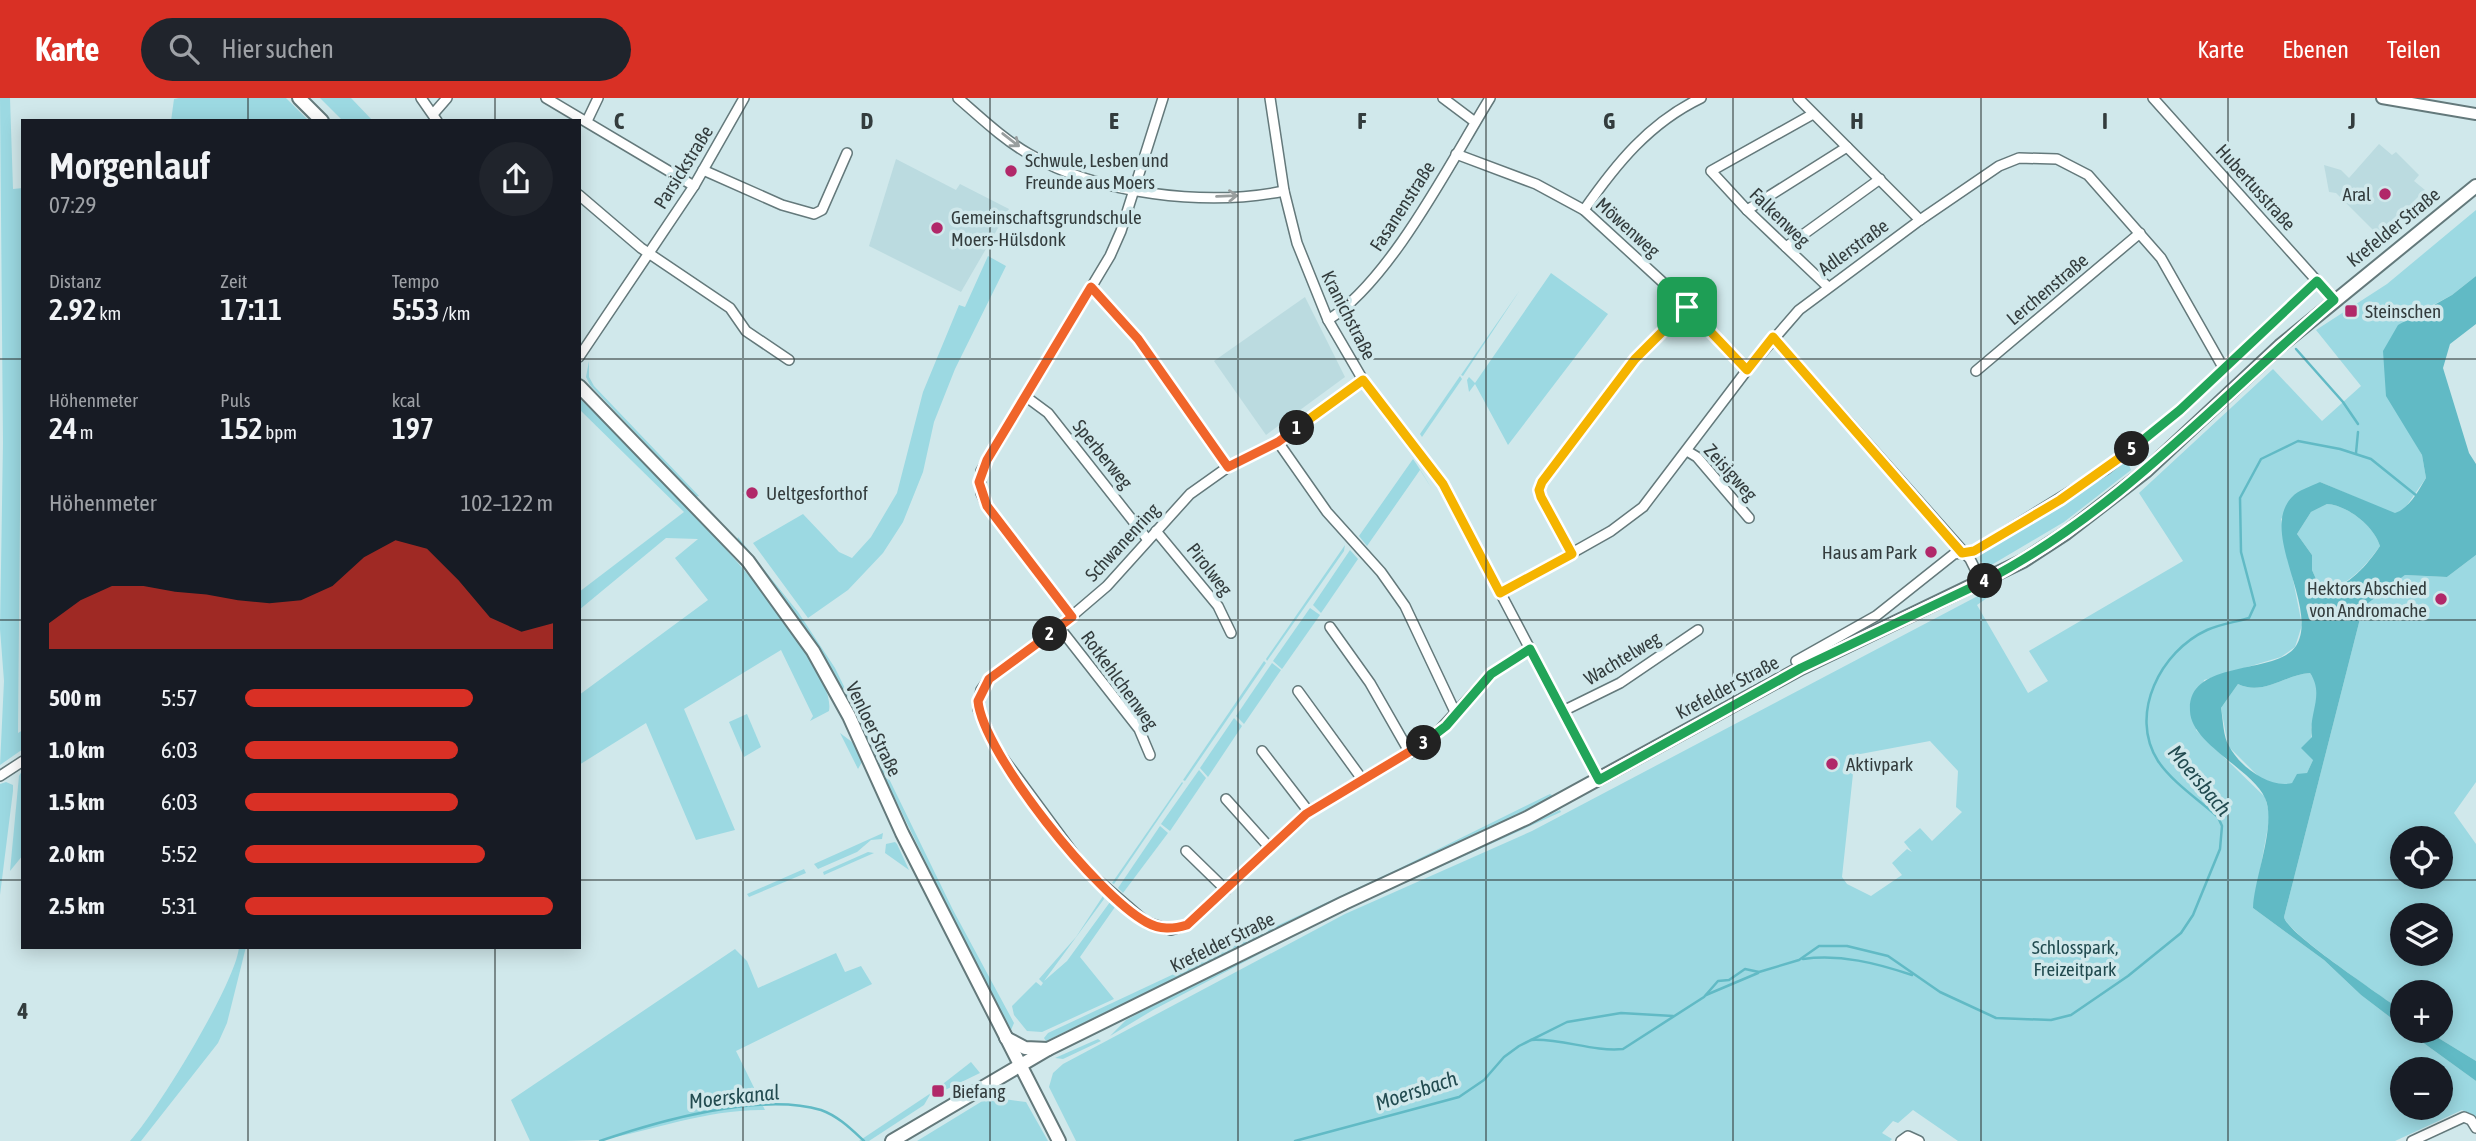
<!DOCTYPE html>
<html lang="de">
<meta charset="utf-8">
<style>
:root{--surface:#171b24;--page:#20242c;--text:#f1f3f6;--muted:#9ea1a6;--accent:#d93025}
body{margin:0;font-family:"Asap Condensed",sans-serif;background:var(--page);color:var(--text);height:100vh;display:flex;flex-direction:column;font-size:26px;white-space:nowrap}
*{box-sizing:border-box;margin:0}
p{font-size:23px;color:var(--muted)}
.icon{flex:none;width:38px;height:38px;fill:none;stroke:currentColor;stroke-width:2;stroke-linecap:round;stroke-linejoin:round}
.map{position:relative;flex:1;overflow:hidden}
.drawer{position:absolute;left:21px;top:21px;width:560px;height:830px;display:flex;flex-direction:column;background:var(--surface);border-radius:0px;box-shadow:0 4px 18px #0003}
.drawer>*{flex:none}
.controls{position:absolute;left:2390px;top:728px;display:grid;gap:14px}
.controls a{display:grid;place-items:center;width:63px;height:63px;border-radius:50%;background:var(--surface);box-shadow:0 4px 18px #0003;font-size:35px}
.pin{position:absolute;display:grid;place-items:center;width:60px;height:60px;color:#fff;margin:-30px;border-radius:14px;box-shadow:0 4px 10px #0006}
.km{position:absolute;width:35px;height:35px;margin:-18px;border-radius:50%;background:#222;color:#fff;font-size:19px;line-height:35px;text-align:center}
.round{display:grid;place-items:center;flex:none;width:74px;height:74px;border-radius:37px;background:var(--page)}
.head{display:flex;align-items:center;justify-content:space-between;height:119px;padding:0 28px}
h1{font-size:38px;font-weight:600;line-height:52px}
.figures{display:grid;grid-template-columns:repeat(3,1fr);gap:10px;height:119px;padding:7px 28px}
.figures div{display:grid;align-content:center}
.figures b{font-size:30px;font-weight:600}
.figures small{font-size:19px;font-weight:400}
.figures p{font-size:19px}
.chart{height:196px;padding:14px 28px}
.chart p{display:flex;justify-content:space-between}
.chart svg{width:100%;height:126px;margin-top:7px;fill:var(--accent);opacity:.7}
ul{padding:0 28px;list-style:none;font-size:23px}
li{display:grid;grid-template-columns:112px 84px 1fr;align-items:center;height:52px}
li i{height:18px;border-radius:9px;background:var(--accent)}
header{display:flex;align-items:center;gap:42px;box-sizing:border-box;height:98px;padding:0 35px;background:var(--accent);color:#fff}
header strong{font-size:33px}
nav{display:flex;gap:38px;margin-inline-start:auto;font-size:24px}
.search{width:490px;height:63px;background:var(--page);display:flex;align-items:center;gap:18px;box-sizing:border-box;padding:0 24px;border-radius:38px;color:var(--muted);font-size:26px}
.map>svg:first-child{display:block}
</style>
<header>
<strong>Karte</strong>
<div class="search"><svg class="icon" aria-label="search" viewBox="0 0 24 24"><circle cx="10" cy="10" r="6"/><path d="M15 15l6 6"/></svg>Hier suchen</div>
<nav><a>Karte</a><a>Ebenen</a><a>Teilen</a></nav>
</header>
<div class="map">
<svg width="2476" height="1043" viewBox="0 0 2476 1043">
<rect width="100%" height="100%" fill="#d0e8eb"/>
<g fill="#bbdbe0">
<polygon points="2379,46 2392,57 2396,54 2419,77 2414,83 2425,92 2379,138 2336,95 2329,94 2324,67 2341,72 2349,80"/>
<polygon points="896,61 956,92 960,86 1009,111 961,194 869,148"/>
<polygon points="1305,199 1345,279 1266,337 1214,263"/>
</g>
<g fill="#9cd9e2" fill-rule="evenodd">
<polygon points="0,0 10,0 13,91 23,90 18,635 23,632 23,651 0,667 4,583 0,531 3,345"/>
<polygon points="179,0 286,0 309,23 171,23 174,1"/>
<polygon points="320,0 351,0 373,23 343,23"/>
<path d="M2476,112V178L2452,197L2418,215L2406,329L2422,357L2426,380L2403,413L2395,416L2320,384L2281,421L2302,527L2295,549L2281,559L2204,582L2196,632L2265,699L2270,718L2253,810L2324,862L2361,897L2403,929V933H2407L2476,983V1019L2462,1012L2395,1043H1958L1913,1012L1898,1025L1893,1023L1882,1035L1892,1041L1890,1043H1076L1049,989L1053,975L1063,966L1345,816L1532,733L1991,491L1994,495L1977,507L2028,595L2048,583L2029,553L2183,463L2139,395L2273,271L2322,323L2361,288L2316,232L2387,186ZM1930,643L1958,673L1956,709L1962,714L1932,743L1920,730L1904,744L1912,754L1907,751L1892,765L1902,777L1871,798L1847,786L1842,779L1855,657ZM2403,971H2441V1010H2403Z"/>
<polygon points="988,158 1006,168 955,271 934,324 923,374 903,424 883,455 848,492 808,520 753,445 803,416 839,454 852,460 871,439 897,395 923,294 959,207 965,209"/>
<polygon points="1551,175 1608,216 1508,347 1475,286 1469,294 1467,282 1469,279 1475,285"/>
<polygon points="1520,192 1463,278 1461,277"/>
<polygon points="589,263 589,279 594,288 699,398 696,399 590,287 586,279"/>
<polygon points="1460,278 1462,281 1422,339 1420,336"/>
<path d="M579,300C626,343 840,555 829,613L810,623L813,618L781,552L684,611L735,732L696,742L646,625L579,667V597L708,502L675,460L698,441L666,440L579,512V494L684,414L579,311Z"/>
<path d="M1413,361C1420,371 1426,381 1432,391L1420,372L1367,448L1359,438Z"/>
<polygon points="2127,362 2131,372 2064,424 1988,469 1980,463 1980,457 2060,409"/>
<path d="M2327,406C2347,407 2374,428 2380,448C2366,467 2346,493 2320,490L2312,472V457L2297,436L2311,414Z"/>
<polygon points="738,439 798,514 835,570 953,812 1014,925 1011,932 953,820 835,577 793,514 737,443"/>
<polygon points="1345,447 1344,453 1267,563 1266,561"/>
<polygon points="1350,452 1358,461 1321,515 1313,507"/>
<path d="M2476,457V684L2454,715L2476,746V963L2427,933H2441V894H2403V914C2383,899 2287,835 2284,819L2363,509L2405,477L2447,479ZM2403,740H2441V779H2403ZM2403,817H2441V856H2403Z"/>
<polygon points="1310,510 1320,517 1282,571 1273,563"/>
<polygon points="1264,563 1266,565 1185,683 1183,682"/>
<polygon points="1272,565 1281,572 1244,626 1236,618"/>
<path d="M2310,575L2316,584L2318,600L2311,630L2313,662L2307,675L2292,685L2279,688L2261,681L2228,648L2221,610L2238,586C2263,598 2284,577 2310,575Z"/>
<polygon points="747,616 761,649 744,659 729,624"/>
<polygon points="1234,620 1242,628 1208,679 1200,670"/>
<polygon points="840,635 852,644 862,664 858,671 860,675"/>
<polygon points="23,671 23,757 10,773 19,678"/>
<polygon points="1199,672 1206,680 1170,733 1161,726"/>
<polygon points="6,684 13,687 13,693 0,797 0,686"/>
<polygon points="1182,684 1183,685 1114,786 1112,785"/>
<polygon points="1550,696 1553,698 1454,748 1046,943 1044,940 1048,935 1398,771"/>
<polygon points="1560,712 1561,714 1330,819 1153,912 1110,938 1126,922 1141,914 1345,810"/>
<polygon points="1160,728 1168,735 1123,795 1118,790"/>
<polygon points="883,735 882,741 871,742 857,754 818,771 814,766"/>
<polygon points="895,744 897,746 909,772 885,755 886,746"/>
<polygon points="868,754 874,755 824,777 823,774"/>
<polygon points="804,771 806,775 749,799 747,796"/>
<polygon points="1103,798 1104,801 1044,883 1067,863 1110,804 1115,809 1080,859 1114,901 1042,934 1027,933 1014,917 1012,908 1036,884 1041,888 1043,885 1039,881 1076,839"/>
<path d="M239,849H246L227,925L218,945L141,1043H130C156,1015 236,885 239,849Z"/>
<path d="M735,851L747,863L758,890L836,855L845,874L861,868L872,886L736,953L765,1012C708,1011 655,1032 600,1042C578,1043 553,1043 530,1043L511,1002Z"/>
<polygon points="1098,941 1101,943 1063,961 1055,960"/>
<polygon points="971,964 980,975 943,993 939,989"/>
<polygon points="931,995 924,1007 869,1043 859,1043"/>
<polygon points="989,999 1026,1004 1048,1043 917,1043"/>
</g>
<g fill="#61bac5" fill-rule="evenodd">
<path d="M2476,178V226L2450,246L2443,270L2469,355L2476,366V457L2447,479L2405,477L2363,509L2284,819C2287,836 2383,898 2403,914V929L2361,897L2324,862L2253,810C2254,780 2277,726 2265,700C2252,671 2191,646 2190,613C2187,560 2276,578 2296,548C2320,510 2258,434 2292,399C2298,392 2312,388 2320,384L2395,415C2410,410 2418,393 2426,380L2422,357L2386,298L2383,253L2398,227L2452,197ZM2327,406C2347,407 2374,428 2380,448C2367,467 2346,494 2320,490L2312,472V457L2297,436L2311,414ZM2310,575C2325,597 2308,616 2312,639L2301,650L2313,662L2307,675L2297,676L2292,685C2270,691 2239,668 2229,648C2223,639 2223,621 2221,610L2238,586C2263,598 2284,577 2310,575Z"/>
<polygon points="2407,933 2427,933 2476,963 2476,983"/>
</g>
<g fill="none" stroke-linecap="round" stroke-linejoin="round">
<g stroke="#61bac5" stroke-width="2.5">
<polyline points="2296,251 2343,304 2358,326"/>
<polyline points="2356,355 2358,334"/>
<path d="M1803,861C1841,856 1876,865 1912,877"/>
<polyline points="1706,897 1758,875"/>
<path d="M1531,942C1562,940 1592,954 1623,951L1704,899L1718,883L1729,882L1745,871L1759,874L1799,862L1819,848H1847L1888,858L1940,894L1996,920L2051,922L2071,917L2128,878L2181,835L2193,817L2220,751L2222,728L2218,719C2199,702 2172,684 2158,663C2128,616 2161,553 2207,532C2220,526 2236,524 2249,520L2255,507L2241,454L2240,400L2261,361L2298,343L2340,351L2371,361L2417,398"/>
<path d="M600,1043C658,1023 760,994 821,1012C838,1018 851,1031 864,1043"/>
<polyline points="1295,1043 1459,999 1484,982 1504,959 1519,948 1567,924 1621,915 1673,918"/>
</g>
<defs>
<g id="minor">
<polyline points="421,0 437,23"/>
<polyline points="546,0 694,88"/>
<path d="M958,0C980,19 1004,42 1029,56C1098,96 1206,109 1284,93"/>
<polyline points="1270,0 1284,93 1297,145 1328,222 1363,282 1443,386 1599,682"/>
<polyline points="1443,0 1475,24"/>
<polyline points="1798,0 1920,122"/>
<polyline points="2153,0 2334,202"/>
<polyline points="434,15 447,0"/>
<polyline points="1813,16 1711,73 1747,112 1827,188"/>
<polyline points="587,23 598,0"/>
<polyline points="1456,56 1536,86 1584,112 1669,190 1747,272"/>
<polyline points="703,72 782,107 814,116 822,112 847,55"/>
<polyline points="579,97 641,150 730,210 746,233 789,262"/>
<path d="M1584,112C1616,66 1649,25 1701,0"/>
<polyline points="1747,112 1847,49"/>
<polyline points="1786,149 1880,81"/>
<polyline points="1091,189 1138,241 1228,369"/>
<path d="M1328,222C1391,182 1450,65 1490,0"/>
<polyline points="1773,239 1970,461 1982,485"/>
<polyline points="579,259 694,88 744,0"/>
<polyline points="1976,273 2140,135"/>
<polyline points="1363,282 1278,344 1228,369 1190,396 1107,488 1059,529 989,581 981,592 978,611 997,652 1085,771 1146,824 1171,832 1187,827 1305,716 1433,639 1491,576 1530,551"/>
<polyline points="1025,298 1048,315 1148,442"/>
<polyline points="1278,344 1327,414 1381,474 1405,508 1456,616"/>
<polyline points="1687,353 1697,359 1749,420"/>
<polyline points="1156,433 1218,508 1231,535"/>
<polyline points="1572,456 1541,399 1539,392 1542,384 1635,261 1687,209"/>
<polyline points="1501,495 1611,433 1643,409 1747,272 1799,212 1920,122 1999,68 2019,60 2057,61 2088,77 2161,160 2224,271"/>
<polyline points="1072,519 987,408 981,395 981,373 1110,158 1121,133 1163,0"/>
<polyline points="1059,529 1139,631 1150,657"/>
<polyline points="1330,529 1370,585 1410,655"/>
<polyline points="1796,563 1876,518 1954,456 1974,453 2105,372 2181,312 2317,183"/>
<polyline points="1298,593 1362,681"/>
<polyline points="1563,613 1620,585 1698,532"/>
<polyline points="1262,653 1309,714"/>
<polyline points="0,678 23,663"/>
<polyline points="1226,701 1269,749"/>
<polyline points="1186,753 1226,792"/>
<polyline points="1901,1043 1908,1038 1919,1043"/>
<polyline points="2412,1043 2464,1019 2471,1022 2476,1030"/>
</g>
<polyline id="tertiary" points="2382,0 2476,16"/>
<g id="secondary">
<polyline points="299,0 322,23"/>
<polyline points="579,288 748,463 813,553 849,618 902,735 1059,1043"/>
<polyline points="1006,940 1025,950 1048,951"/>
<polyline points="892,1043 1048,951 1344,805 1527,720 1801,570 2023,463 2066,435 2146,373 2280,248 2476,88"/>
</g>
</defs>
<use href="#minor" stroke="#64797b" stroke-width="12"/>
<use href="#tertiary" stroke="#64797b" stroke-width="14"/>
<use href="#secondary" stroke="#64797b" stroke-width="16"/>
<use href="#minor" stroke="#fff" stroke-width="9"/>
<use href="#tertiary" stroke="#fff" stroke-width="10"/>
<use href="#secondary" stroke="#fff" stroke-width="12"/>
</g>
<defs><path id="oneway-shaft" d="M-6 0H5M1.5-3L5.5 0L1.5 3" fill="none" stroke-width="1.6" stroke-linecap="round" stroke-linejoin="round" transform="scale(1.75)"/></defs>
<g stroke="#999e9e">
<use href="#oneway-shaft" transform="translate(1011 42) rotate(38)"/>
<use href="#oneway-shaft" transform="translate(1227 98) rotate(-2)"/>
</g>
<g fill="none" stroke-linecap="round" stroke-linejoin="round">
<defs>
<polyline id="split-1" points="1297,330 1363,282 1443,386 1500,495 1572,456 1541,399 1539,392 1542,384 1635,261 1687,209"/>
<polyline id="split-2" points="1050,536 1072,519 987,408 979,384 987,362 1091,189 1138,241 1228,369 1278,344 1297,330"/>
<path id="split-3" d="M1050,536L989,581L978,603C983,656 1098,798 1146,824C1160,832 1173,831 1187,827L1306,716L1424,645"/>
<polyline id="split-4" points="1424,645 1446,628 1491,576 1530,551 1599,682 1801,570 1985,483"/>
<path id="split-5" d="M1985,483C2120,413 2220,299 2334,202L2317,183L2180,312L2132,351"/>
<polyline id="split-6" points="1687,209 1747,272 1773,239 1962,455 1974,453 2060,402 2132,351"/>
</defs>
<use href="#split-1" stroke="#fff" stroke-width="14"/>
<use href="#split-2" stroke="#fff" stroke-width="14"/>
<use href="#split-3" stroke="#fff" stroke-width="14"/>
<use href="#split-4" stroke="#fff" stroke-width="14"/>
<use href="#split-5" stroke="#fff" stroke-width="14"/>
<use href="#split-6" stroke="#fff" stroke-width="14"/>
<use href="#split-1" stroke="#f5b400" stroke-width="9"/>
<use href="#split-2" stroke="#f0652b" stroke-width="9"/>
<use href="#split-3" stroke="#f0652b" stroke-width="9"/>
<use href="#split-4" stroke="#22a559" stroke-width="9"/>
<use href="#split-5" stroke="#22a559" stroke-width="9"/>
<use href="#split-6" stroke="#f5b400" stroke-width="9"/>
</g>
<path fill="none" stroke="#333c3d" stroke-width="2" stroke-opacity="0.55" d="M248,0V23M495,0V23M743,0V1043M990,0V1043M1238,0V1043M1486,0V1043M1733,0V1043M1981,0V1043M2228,0V1043M0,261H23M579,261H2476M0,522H23M579,522H2476M0,782H23M579,782H2476M248,849V1043M495,849V1043"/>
<g fill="#b12869" stroke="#d0e8eb" stroke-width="2.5">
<circle cx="1011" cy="73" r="7"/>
<circle cx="2385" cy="96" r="7"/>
<circle cx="937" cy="130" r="7"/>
<rect x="2344" y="206" width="14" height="14" rx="3.5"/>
<circle cx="752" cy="395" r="7"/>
<circle cx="1931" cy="454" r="7"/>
<circle cx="2441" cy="501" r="7"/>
<circle cx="1832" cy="666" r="7"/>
<rect x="931" y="986" width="14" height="14" rx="3.5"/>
</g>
<g text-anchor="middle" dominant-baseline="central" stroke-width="7" stroke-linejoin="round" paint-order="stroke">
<g font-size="19" fill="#333c3d" stroke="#d0e8eb" text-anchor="start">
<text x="1025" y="62">Schwule, Lesben und<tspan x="1025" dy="22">Freunde aus Moers</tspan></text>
<text x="2371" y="96" text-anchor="end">Aral</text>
<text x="951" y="119">Gemeinschaftsgrundschule<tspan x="951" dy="22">Moers-Hülsdonk</tspan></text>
<text x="2365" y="213">Steinschen</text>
<text x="766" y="395">Ueltgesforthof</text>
<text x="1917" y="454" text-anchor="end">Haus am Park</text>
<text x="2427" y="490" text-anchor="end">Hektors Abschied<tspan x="2427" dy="22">von Andromache</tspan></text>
<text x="1846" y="666">Aktivpark</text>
<text x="952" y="993">Biefang</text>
</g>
<g font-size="19" fill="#333c3d" stroke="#d0e8eb">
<text transform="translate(683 69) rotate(-58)">Parsickstraße</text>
<text transform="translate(2256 89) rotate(48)">Hubertusstraße</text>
<text transform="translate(1402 108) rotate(-57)">Fasanenstraße</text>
<text transform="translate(1780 119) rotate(44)">Falkenweg</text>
<text transform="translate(1628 129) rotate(42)">Möwenweg</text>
<text transform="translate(2393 129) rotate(-39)">Krefelder Straße</text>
<text transform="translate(1853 149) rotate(-36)">Adlerstraße</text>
<text transform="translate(2047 191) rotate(-40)">Lerchenstraße</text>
<text transform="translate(1349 217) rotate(63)">Kranichstraße</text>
<text transform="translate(1103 356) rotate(51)">Sperberweg</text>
<text transform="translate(1731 374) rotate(48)">Zeisigweg</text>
<text transform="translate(1122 444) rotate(-47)">Schwanenring</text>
<text transform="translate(1210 471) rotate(52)">Pirolweg</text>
<text transform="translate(1622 560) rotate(-31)">Wachtelweg</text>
<text transform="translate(1120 582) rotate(54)">Rotkehlchenweg</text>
<text transform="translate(1727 589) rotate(-28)">Krefelder Straße</text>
<text transform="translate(874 631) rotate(64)">Venloer Straße</text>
<text transform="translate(1222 844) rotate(-26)">Krefelder Straße</text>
</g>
<g font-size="19" fill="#224b50" stroke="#d0e8eb">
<text x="2075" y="849">Schlosspark,<tspan x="2075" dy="22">Freizeitpark</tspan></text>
</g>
<g font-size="21" font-style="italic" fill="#224b50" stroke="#d0e8eb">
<text transform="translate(2200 682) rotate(50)">Moersbach</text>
<text transform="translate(1416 992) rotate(-18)">Moersbach</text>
<text transform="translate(734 998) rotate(-6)">Moerskanal</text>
</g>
</g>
<g font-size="23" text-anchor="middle" font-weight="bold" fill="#333c3d" stroke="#d0e8eb" stroke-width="7" stroke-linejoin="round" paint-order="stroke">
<text x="619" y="31">C</text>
<text x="867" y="31">D</text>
<text x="1114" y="31">E</text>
<text x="1362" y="31">F</text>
<text x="1609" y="31">G</text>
<text x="1857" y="31">H</text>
<text x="2105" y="31">I</text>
<text x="2352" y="31">J</text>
<text x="23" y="921">4</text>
</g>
</svg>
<div class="controls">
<a><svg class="icon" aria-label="locate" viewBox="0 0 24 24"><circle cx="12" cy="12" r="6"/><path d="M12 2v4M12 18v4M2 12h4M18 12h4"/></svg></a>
<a><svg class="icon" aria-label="layers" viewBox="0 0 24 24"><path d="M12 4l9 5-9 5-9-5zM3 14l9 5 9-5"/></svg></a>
<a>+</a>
<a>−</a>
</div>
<div class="pin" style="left:1687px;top:209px;background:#1e9e55"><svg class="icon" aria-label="arrive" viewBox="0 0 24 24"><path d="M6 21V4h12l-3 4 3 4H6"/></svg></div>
<b class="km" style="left:1297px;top:330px">1</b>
<b class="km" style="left:1050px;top:536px">2</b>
<b class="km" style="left:1424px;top:645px">3</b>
<b class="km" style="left:1985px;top:483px">4</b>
<b class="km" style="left:2132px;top:351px">5</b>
<section class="drawer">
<div class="head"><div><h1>Morgenlauf</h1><p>07:29</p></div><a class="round"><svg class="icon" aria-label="share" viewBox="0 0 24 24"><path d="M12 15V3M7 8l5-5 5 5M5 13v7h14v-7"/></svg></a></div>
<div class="figures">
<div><p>Distanz</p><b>2.92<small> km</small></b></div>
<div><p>Zeit</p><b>17:11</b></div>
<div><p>Tempo</p><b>5:53<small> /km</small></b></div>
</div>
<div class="figures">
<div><p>Höhenmeter</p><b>24<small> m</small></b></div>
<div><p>Puls</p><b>152<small> bpm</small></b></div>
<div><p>kcal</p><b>197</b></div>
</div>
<div class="chart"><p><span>Höhenmeter</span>102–122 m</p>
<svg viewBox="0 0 160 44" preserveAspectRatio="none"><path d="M0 44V35L10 27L20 22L30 22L40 24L50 25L60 27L70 28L80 27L90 22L100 12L110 6L120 9L130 20L140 33L150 38L160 35V44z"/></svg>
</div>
<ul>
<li><b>500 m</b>5:57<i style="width:74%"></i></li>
<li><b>1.0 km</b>6:03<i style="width:69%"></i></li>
<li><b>1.5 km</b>6:03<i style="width:69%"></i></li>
<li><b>2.0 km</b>5:52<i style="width:78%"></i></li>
<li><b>2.5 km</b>5:31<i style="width:100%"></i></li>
</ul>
</section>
</div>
